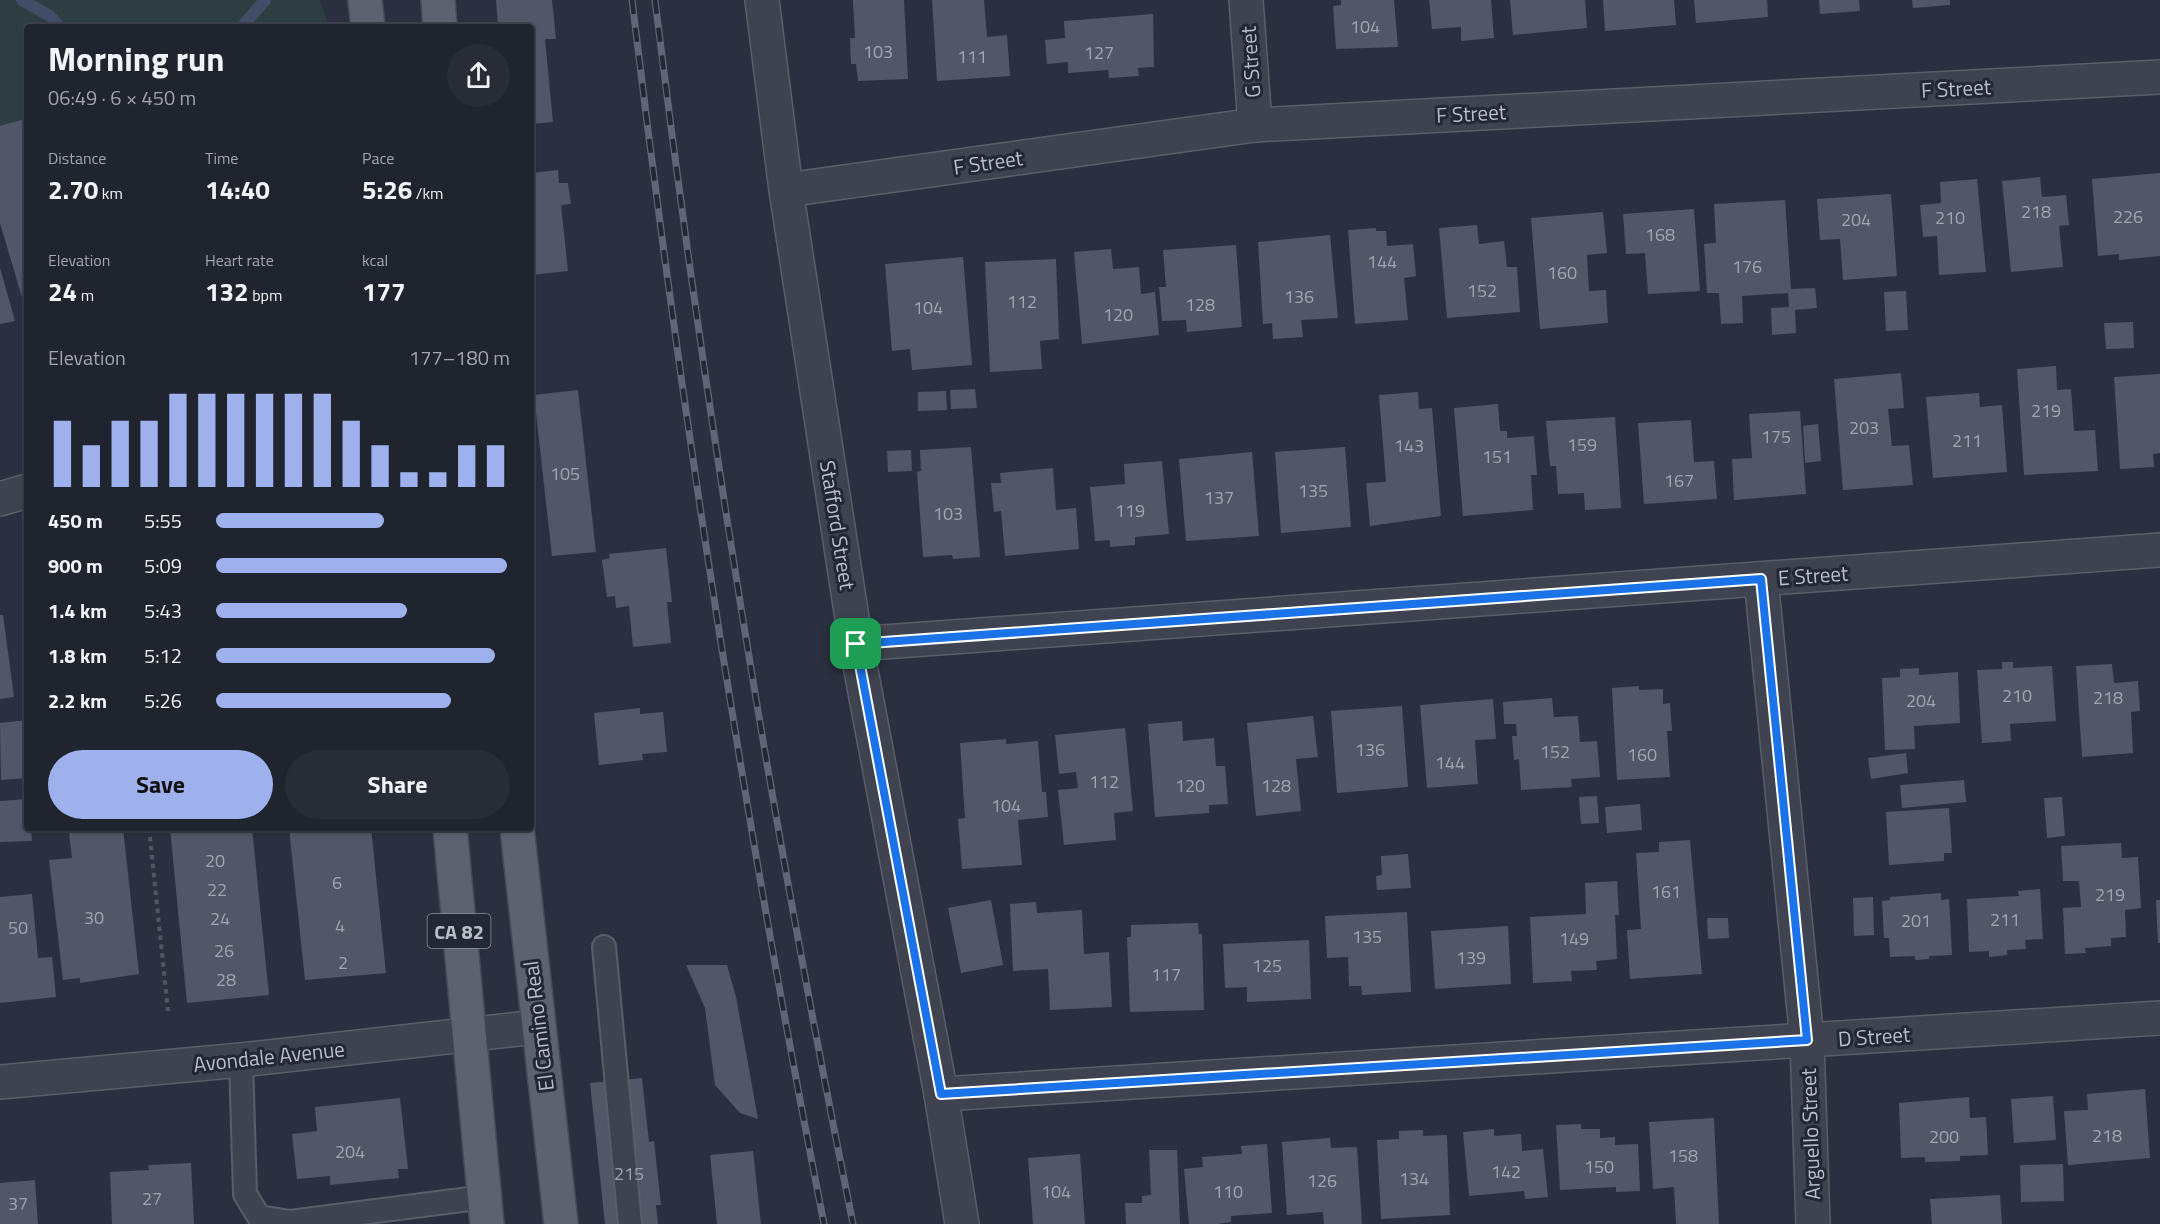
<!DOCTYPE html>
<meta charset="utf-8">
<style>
:root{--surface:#20242f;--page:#282c37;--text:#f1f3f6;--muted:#a2a4aa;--line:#3d414b;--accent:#9eb1ec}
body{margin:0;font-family:"Titillium Web",sans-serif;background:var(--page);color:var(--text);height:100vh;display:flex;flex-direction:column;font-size:22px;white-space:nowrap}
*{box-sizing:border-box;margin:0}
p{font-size:20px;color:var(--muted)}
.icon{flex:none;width:33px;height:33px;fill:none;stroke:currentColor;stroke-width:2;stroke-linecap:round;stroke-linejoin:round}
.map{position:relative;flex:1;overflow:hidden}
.drawer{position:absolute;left:24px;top:24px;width:510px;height:807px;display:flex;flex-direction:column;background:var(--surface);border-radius:6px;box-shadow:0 2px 4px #0004,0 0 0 2px var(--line)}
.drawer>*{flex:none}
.pin{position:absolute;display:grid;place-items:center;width:51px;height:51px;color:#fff;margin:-26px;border-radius:12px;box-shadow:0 3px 9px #0006}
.round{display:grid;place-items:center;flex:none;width:63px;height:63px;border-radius:32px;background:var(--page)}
.head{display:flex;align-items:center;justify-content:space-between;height:102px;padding:0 24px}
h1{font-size:33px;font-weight:700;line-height:45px}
.metrics{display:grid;grid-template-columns:repeat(3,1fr);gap:9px;height:102px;padding:6px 24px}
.metrics div{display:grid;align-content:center}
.metrics b{font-size:26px;font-weight:700}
.metrics small{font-size:16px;font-weight:400}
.metrics p{font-size:16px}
.chart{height:168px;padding:12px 24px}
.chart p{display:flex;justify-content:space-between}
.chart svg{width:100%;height:108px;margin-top:6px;stroke:var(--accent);stroke-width:6}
.primary-button{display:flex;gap:12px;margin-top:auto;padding:12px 24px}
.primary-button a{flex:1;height:69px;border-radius:36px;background:var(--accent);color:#111;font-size:24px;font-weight:700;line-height:69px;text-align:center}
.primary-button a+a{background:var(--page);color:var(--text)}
ul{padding:0 24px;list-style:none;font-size:20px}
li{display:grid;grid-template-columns:96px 72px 1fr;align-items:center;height:45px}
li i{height:15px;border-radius:8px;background:var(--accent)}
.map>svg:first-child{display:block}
</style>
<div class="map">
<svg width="2160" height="1224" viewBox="0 0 2160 1224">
<rect width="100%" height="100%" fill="#2a303f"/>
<polygon fill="#2d3d41" points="0,0 320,0 329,27 27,27 27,208 7,218 0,218"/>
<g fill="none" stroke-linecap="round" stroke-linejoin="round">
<g stroke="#424c66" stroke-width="12">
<polyline points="22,0 50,16 60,27"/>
<polyline points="242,27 265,0"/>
</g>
</g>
<g fill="#515767">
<polygon points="496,0 552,0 556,39 545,39 553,122 531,124 531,27 498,27"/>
<polygon points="853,0 904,0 908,79 858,81 856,64 851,64 850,38 855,38"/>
<polygon points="932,0 984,0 987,37 1007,35 1010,76 937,81"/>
<polygon points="1341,0 1394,0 1398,47 1336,49 1333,6 1341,5"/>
<polygon points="1429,0 1491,0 1494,38 1461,41 1461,27 1432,29"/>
<polygon points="1510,0 1585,0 1587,28 1513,35"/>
<polygon points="1603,0 1674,0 1676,25 1605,31"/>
<polygon points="1694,0 1767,0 1768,17 1696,23"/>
<polygon points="1819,0 1859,0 1860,11 1820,14"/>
<polygon points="1912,0 1950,0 1950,5 1913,8"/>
<polygon points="1153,14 1154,67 1138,68 1139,76 1109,78 1108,70 1068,73 1068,62 1047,64 1045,40 1065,38 1064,21"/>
<polygon points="25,119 27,125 26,311 0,223 0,126"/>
<polygon points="558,170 559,183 568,183 571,204 561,205 568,271 531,275 531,173"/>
<polygon points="2160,173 2160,256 2119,260 2119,254 2098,256 2092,179"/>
<polygon points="2040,177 2042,197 2066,195 2069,225 2059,226 2063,267 2011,272 2002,181"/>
<polygon points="1977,179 1986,272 1939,275 1937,236 1923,237 1920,205 1941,203 1940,182"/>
<polygon points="1891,194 1897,276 1843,280 1840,239 1820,240 1817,199"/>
<polygon points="1785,200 1791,289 1815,288 1817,308 1795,310 1796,333 1772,335 1771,308 1789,307 1788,293 1742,296 1743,323 1721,324 1719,293 1707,293 1704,244 1716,243 1714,204"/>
<polygon points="1694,209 1700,291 1648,294 1645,253 1626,254 1623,214"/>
<polygon points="1603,212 1607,253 1587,255 1589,291 1606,290 1608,323 1540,329 1531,218"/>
<polygon points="1477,225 1479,244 1504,241 1507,267 1517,267 1520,312 1447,318 1439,228"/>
<polygon points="1376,228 1376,231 1386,231 1387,246 1413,244 1416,276 1404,278 1408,320 1355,324 1348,230"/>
<polygon points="1330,235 1338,318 1301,320 1303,337 1273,339 1272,323 1263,324 1258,242"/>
<polygon points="1236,245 1242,327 1187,332 1186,320 1162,321 1159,287 1166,287 1163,250"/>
<polygon points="1111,249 1113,269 1139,267 1141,294 1155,292 1159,335 1082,344 1074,252"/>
<polygon points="963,257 972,365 912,370 910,349 892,351 885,264"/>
<polygon points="1056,259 1059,339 1040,341 1042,369 990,372 985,262"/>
<polygon points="0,268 15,321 0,324"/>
<polygon points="1906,291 1908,330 1886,331 1884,292"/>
<polygon points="2133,322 2134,348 2106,349 2104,323"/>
<polygon points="2056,366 2057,390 2071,389 2074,431 2095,430 2098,471 2024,475 2017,369"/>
<polygon points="1901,373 1904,408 1888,409 1892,446 1909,445 1913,485 1843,490 1834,379"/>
<polygon points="2160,374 2160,453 2153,454 2154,467 2120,469 2114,377"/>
<polygon points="975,389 977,408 951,409 950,390"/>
<polygon points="578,390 596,552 552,556 534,395"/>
<polygon points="946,391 947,410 918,411 918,392"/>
<polygon points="1418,392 1419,409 1432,408 1441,516 1370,526 1366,483 1386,482 1379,395"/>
<polygon points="1979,393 1980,407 2002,405 2007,472 1933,478 1926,397"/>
<polygon points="1498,404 1500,431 1507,431 1507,438 1534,436 1537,475 1531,475 1533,510 1463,516 1454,408"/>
<polygon points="1800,411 1806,494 1734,500 1732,459 1752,458 1749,414"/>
<polygon points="1615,417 1621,508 1585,510 1584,493 1558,494 1556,466 1550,466 1546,421"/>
<polygon points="1691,420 1694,462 1714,461 1717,499 1644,504 1638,423"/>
<polygon points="1818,424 1821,461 1805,463 1803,426"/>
<polygon points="971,447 980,557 953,559 952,555 923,557 917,472 921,471 920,450"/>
<polygon points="1345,447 1351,527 1281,533 1275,452"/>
<polygon points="911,450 912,471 888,472 887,451"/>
<polygon points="1252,452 1259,536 1186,541 1179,459"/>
<polygon points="1162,461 1169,534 1135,537 1135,545 1110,547 1110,540 1095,541 1090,487 1125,484 1124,464"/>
<polygon points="1053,468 1056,510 1076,508 1079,549 1005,556 1001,511 994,512 991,483 1001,483 1000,473"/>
<polygon points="666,548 672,602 667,602 671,643 633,647 629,606 616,608 615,596 607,597 602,560 610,558 609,554"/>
<polygon points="0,615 3,615 14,697 0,699"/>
<polygon points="2002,662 2013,662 2013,668 2052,666 2056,721 2010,724 2011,741 1982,743 1977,670 2002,669"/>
<polygon points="2112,664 2114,683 2138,681 2140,711 2131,712 2133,753 2082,757 2076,666"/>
<polygon points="1919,668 1919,675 1958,672 1960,723 1914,726 1915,749 1885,750 1882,678 1900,677 1900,669"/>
<polygon points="1639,686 1639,690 1663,689 1663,704 1670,703 1672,731 1667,731 1670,777 1617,780 1612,688"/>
<polygon points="1552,698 1554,717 1578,716 1580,742 1597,741 1600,777 1571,779 1572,787 1521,790 1519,759 1514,760 1512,736 1517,736 1516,724 1504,724 1503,702"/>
<polygon points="1493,699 1496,739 1475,740 1478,784 1427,788 1420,705"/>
<polygon points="1402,706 1408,787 1337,793 1331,711"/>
<polygon points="640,708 640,714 663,712 667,752 642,754 643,760 599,765 594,713"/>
<polygon points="1313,716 1318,757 1296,759 1301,811 1256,816 1247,723"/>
<polygon points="27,720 27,778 1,780 0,723"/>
<polygon points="1182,721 1183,741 1214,738 1216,766 1225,766 1228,804 1209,805 1209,813 1155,817 1148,724"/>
<polygon points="1125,728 1133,811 1114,813 1116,840 1064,845 1058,790 1078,788 1076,772 1059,774 1055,735"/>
<polygon points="1006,739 1006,744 1038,741 1042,792 1046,792 1048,817 1018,820 1022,865 962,869 958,819 965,818 960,743"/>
<polygon points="1906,753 1908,773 1871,779 1868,758"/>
<polygon points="1964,780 1966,802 1902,808 1900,785"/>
<polygon points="1597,796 1599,823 1581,824 1579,797"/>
<polygon points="2062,797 2065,836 2047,838 2044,798"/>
<polygon points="27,799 27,828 31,828 32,841 0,842 0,801"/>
<polygon points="1640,804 1642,830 1607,833 1605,807"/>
<polygon points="1949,808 1952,853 1944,853 1944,861 1889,865 1886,812"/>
<polygon points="123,828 139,974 80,983 80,978 63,980 49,860 72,858 69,833"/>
<polygon points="170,828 252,828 269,995 187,1003"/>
<polygon points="289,828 371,828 386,973 305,980"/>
<polygon points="1690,840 1702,974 1630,979 1627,930 1641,929 1636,853 1659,852 1659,842"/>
<polygon points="2121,843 2122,858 2138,857 2141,908 2125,910 2126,937 2111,938 2111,946 2085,948 2086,953 2065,954 2063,908 2081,907 2079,881 2063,881 2061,846"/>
<polygon points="1408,854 1411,888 1377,890 1376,876 1382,875 1381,856"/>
<polygon points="1617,881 1619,915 1615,915 1617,959 1596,961 1597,970 1571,971 1572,981 1533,983 1530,917 1586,914 1585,883"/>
<polygon points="2040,889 2043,939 2025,940 2026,949 2007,950 2007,955 1989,957 1989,951 1969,952 1967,899 2019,896 2018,891"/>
<polygon points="1941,893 1941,900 1949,899 1952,955 1929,956 1929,959 1915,960 1915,956 1890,957 1889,938 1884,938 1882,901 1890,900 1890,897"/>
<polygon points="32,894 38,958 52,957 56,997 0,1003 0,897"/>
<polygon points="1873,897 1874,935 1854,936 1853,898"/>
<polygon points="991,900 1003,965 961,973 948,908"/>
<polygon points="2156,900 2160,900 2160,943 2158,943"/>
<polygon points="1036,902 1037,913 1082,910 1084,954 1109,952 1112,1007 1050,1010 1048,969 1013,971 1010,904"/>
<polygon points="1407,912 1411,992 1362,995 1361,986 1349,986 1348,957 1327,958 1325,916"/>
<polygon points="1707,918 1728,918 1729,938 1708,939"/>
<polygon points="1198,923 1199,934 1202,934 1204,1010 1130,1012 1127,937 1131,937 1131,925"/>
<polygon points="1508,926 1511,984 1435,989 1431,931"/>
<polygon points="1309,940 1311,999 1247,1002 1247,987 1225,988 1223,944"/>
<polygon points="686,965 727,965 736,997 758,1119 740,1113 715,1085 705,1008"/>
<polygon points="642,1078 649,1142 654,1141 661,1205 656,1205 658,1224 605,1224 590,1083"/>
<polygon points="2145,1089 2150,1158 2068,1165 2064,1111 2088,1110 2087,1094"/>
<polygon points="2053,1096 2056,1140 2014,1143 2011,1099"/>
<polygon points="1969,1097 1970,1118 1986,1117 1988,1155 1960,1156 1960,1161 1925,1162 1925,1157 1901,1158 1899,1103"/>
<polygon points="400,1098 408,1169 398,1169 399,1178 330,1185 330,1176 297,1179 292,1134 317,1131 315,1107"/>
<polygon points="1714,1118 1719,1224 1676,1224 1674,1187 1653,1189 1649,1122"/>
<polygon points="1581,1124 1581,1129 1600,1129 1600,1138 1615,1137 1615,1145 1638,1144 1640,1191 1616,1192 1616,1187 1560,1190 1556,1125"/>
<polygon points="1494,1129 1494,1136 1521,1134 1522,1151 1543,1149 1548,1197 1525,1199 1524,1191 1469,1196 1463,1132"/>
<polygon points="1423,1130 1423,1136 1447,1135 1450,1215 1381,1219 1377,1140 1399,1139 1399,1131"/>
<polygon points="1330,1138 1331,1148 1357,1147 1362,1224 1324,1224 1323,1212 1287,1215 1282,1142"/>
<polygon points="1267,1144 1272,1213 1231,1216 1231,1222 1217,1224 1189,1224 1184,1169 1203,1167 1202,1157 1242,1154 1241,1146"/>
<polygon points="1149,1150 1177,1150 1180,1224 1126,1224 1125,1203 1142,1203 1142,1196 1151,1195"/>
<polygon points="753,1151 761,1224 717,1224 710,1155"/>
<polygon points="1080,1154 1085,1224 1033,1224 1028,1158"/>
<polygon points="191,1163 194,1224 112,1224 110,1172 149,1170 148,1165"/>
<polygon points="2063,1164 2064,1201 2021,1202 2020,1165"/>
<polygon points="35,1180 38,1224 0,1224 0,1183"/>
<polygon points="2000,1195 2002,1224 1932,1224 1930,1199"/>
</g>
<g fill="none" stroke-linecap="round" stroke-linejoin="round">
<defs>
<g id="service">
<polyline points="604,947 630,1224"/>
<polyline points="241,1060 245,1194 259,1217 290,1222 485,1197"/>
</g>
<g id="minor">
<polyline points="1246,0 1255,125"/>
<polyline points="786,190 1255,125 2160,77"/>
<polyline points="0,499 27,491"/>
<polyline points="1761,579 1807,1040 1813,1224"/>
<polyline points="856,644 2160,550"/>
<polyline points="0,1082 241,1060 537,1027"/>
<polyline points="941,1094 2160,1018"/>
</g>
<polyline id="tertiary" points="762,0 786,190 856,644 941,1094 962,1224"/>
<g id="primary">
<polyline points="365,0 368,27"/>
<polyline points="438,0 440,27"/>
<polyline points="450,828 487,1224"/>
<polyline points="517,828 561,1224"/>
</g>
</defs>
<use href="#service" stroke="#595e69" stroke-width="26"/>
<use href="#minor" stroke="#595e69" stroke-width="36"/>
<use href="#tertiary" stroke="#595e69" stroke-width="36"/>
<use href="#primary" stroke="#484c58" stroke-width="36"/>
<polyline stroke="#4c5a5f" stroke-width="4" stroke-dasharray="4.5 4.5" stroke-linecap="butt" points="149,828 168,1011"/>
<use href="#service" stroke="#3e434f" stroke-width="22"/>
<use href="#minor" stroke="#3e434f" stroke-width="33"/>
<use href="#tertiary" stroke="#3e434f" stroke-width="33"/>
<use href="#primary" stroke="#5c626f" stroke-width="33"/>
<defs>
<g id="rail">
<path d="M632,0C681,410 744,819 824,1224"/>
<path d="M655,0C705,410 771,819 853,1224"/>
</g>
</defs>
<use href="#rail" stroke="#616676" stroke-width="7"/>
<use href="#rail" stroke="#232835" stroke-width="4.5" stroke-dasharray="14" stroke-linecap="butt"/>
</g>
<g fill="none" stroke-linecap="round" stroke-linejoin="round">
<defs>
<polygon id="route" points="1761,579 1807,1040 941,1094 856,644"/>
</defs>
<use href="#route" stroke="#fff" stroke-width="12"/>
<use href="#route" stroke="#1a73e8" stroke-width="8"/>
</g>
<g text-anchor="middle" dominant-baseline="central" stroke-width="6" stroke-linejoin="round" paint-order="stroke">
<g font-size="18" fill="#a0a4b0">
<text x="1365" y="26">104</text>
<text x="878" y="51">103</text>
<text x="1099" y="52">127</text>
<text x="972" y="56">111</text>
<text x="2036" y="211">218</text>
<text x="2128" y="216">226</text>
<text x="1950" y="217">210</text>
<text x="1856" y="219">204</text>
<text x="1660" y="234">168</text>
<text x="1382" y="261">144</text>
<text x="1747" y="266">176</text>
<text x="1562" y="272">160</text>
<text x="1482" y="290">152</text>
<text x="1299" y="296">136</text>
<text x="1022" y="301">112</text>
<text x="1200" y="304">128</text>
<text x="928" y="307">104</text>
<text x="1118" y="314">120</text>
<text x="2046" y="410">219</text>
<text x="1864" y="427">203</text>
<text x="1776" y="436">175</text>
<text x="1967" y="440">211</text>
<text x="1582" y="444">159</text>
<text x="1409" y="445">143</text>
<text x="1497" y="456">151</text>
<text x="565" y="473">105</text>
<text x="1679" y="480">167</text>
<text x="1313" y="490">135</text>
<text x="1219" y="497">137</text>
<text x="1130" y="510">119</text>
<text x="948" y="513">103</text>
<text x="2017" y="695">210</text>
<text x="2108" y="697">218</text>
<text x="1921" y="700">204</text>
<text x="1370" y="749">136</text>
<text x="1555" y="751">152</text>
<text x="1642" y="754">160</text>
<text x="1450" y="762">144</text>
<text x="1104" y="781">112</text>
<text x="1190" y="785">120</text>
<text x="1276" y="785">128</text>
<text x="1006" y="805">104</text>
<text x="215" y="860">20</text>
<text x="337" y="882">6</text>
<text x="217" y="889">22</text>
<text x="1666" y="891">161</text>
<text x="2110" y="894">219</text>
<text x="94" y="917">30</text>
<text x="220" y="918">24</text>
<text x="2005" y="919">211</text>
<text x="1916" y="920">201</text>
<text x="340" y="925">4</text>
<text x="18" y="927">50</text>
<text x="1367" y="936">135</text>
<text x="1574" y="938">149</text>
<text x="224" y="950">26</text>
<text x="1471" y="957">139</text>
<text x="343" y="962">2</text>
<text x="1267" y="965">125</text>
<text x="1166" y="974">117</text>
<text x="226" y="979">28</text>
<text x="2107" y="1135">218</text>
<text x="1944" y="1136">200</text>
<text x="350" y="1151">204</text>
<text x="1683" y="1155">158</text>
<text x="1599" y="1166">150</text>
<text x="1506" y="1171">142</text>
<text x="629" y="1173">215</text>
<text x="1414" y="1178">134</text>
<text x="1322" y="1180">126</text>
<text x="1056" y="1191">104</text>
<text x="1228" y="1191">110</text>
<text x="152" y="1198">27</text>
<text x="18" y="1203">37</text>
</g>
<rect fill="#232835" stroke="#8d919d" stroke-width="1.5" x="427.5" y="914" width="63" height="34" rx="4.5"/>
<g font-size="20" font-weight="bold" fill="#bbbec9">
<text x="459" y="931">CA 82</text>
</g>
<g font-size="21" fill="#bbbec9" stroke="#232835">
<text transform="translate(1250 62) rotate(-94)">G Street</text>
<text transform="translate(1956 88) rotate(-3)">F Street</text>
<text transform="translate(1471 113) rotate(-3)">F Street</text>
<text transform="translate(988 162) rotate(-8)">F Street</text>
<text transform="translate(838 525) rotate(81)">Stafford Street</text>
<text transform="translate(1813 575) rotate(-4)">E Street</text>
<text transform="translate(538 1026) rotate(-97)">El Camino Real</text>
<text transform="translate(1874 1036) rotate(-4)">D Street</text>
<text transform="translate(269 1056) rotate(-6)">Avondale Avenue</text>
<text transform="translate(1810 1134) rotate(-92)">Arguello Street</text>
</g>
</g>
</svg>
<div class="pin" style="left:856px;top:644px;background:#1e9e55"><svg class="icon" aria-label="arrive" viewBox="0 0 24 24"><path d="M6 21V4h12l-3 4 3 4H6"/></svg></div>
<section class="drawer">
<div class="head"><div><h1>Morning run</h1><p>06:49 · 6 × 450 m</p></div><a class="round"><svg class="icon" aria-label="share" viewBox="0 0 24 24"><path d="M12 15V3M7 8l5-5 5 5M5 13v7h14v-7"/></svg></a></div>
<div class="metrics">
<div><p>Distance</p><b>2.70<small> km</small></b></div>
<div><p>Time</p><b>14:40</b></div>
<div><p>Pace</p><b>5:26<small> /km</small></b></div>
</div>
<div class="metrics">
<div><p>Elevation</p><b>24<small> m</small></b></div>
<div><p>Heart rate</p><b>132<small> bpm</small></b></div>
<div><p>kcal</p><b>177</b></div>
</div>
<div class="chart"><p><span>Elevation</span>177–180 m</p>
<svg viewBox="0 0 160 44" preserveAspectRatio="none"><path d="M5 44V17M15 44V27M25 44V17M35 44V17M45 44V6M55 44V6M65 44V6M75 44V6M85 44V6M95 44V6M105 44V17M115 44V27M125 44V38M135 44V38M145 44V27M155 44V27"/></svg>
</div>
<ul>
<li><b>450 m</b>5:55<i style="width:57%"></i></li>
<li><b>900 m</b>5:09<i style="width:99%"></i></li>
<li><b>1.4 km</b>5:43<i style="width:65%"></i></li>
<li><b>1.8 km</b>5:12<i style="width:95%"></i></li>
<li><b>2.2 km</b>5:26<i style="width:80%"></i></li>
</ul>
<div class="primary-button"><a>Save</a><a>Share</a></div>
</section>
</div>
